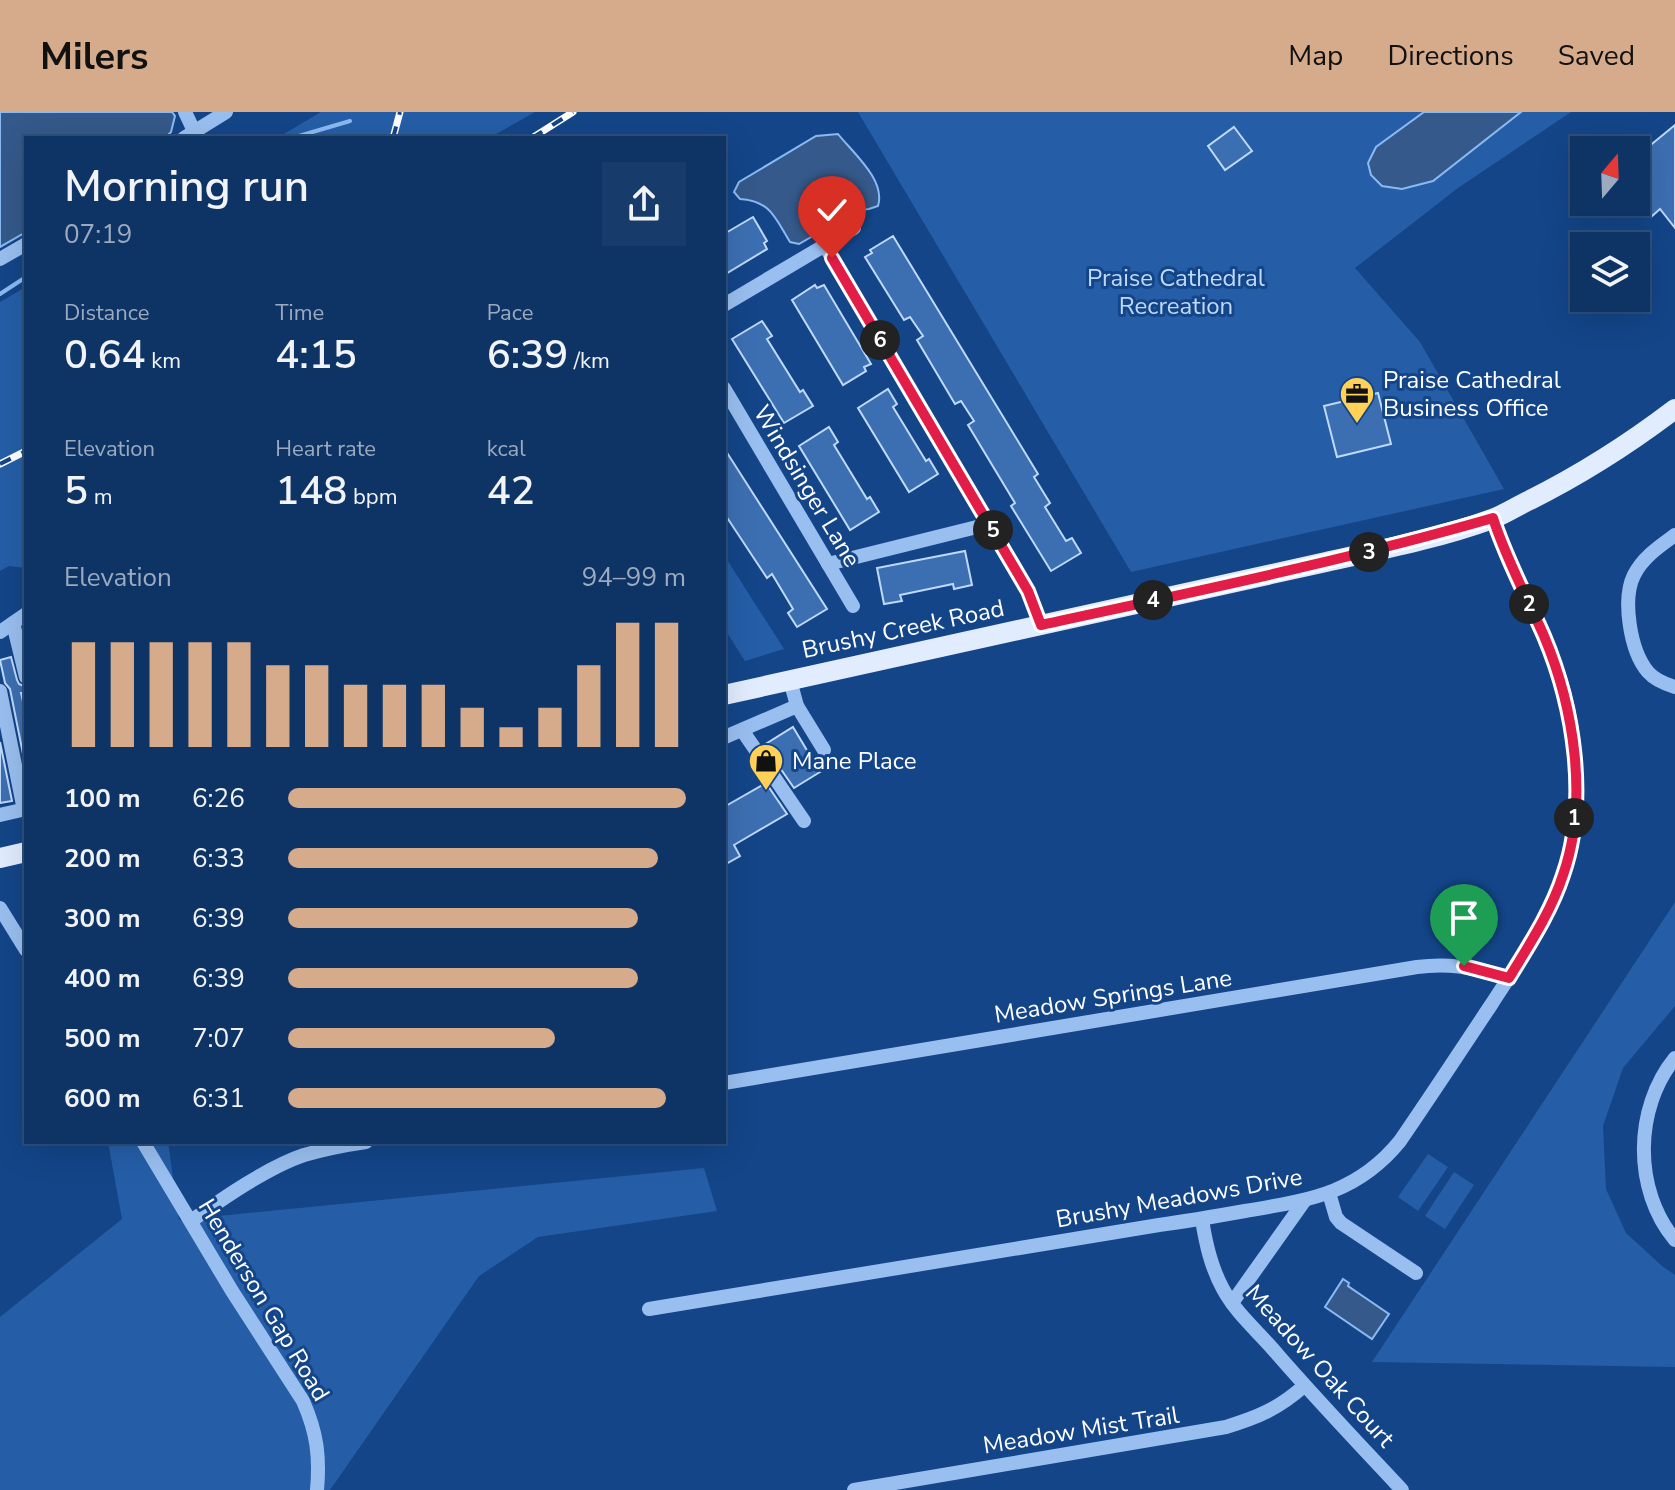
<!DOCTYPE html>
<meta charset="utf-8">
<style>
:root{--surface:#0e3466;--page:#173c6c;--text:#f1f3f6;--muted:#9baabf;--line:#2e4f7a;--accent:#d6ab8b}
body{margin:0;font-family:"Nunito Sans",sans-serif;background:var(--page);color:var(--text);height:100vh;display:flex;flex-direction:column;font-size:30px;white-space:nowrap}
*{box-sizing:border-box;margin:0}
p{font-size:26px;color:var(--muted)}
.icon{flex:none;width:44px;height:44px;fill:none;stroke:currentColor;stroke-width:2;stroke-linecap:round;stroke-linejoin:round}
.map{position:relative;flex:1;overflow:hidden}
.sheet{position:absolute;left:24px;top:24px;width:702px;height:1008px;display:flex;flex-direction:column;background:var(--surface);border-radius:0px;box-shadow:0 8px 32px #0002,0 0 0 2px var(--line)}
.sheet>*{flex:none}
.needle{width:52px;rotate:19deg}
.tools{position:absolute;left:1570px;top:24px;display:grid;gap:16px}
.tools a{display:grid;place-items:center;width:80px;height:80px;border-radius:0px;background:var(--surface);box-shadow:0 8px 32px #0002,0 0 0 2px var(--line);font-size:40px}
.pin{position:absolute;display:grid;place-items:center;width:68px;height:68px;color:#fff;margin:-82px -34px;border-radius:50% 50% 50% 0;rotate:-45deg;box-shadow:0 0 8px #0007}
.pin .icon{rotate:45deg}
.km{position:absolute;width:40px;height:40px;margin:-20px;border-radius:50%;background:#222;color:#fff;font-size:22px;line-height:40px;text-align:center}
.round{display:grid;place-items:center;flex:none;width:84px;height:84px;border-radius:0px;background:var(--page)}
.overview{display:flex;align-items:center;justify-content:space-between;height:136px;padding:0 40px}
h1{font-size:44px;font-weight:600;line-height:60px}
.stats{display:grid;grid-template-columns:repeat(3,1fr);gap:12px;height:136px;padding:8px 40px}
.stats div{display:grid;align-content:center}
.stats b{font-size:40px;font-weight:600}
.stats small{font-size:22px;font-weight:400}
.stats p{font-size:22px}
.chart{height:224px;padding:16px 40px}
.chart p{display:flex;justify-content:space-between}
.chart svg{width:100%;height:144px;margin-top:8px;stroke:var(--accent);stroke-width:6}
ul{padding:0 40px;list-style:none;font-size:26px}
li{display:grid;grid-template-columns:128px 96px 1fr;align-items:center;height:60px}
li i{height:20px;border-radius:10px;background:var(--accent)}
header{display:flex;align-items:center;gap:48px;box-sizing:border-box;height:112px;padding:0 40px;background:var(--accent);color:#111}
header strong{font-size:38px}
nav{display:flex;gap:44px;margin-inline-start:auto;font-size:28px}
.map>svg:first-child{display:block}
</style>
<header>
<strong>Milers</strong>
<nav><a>Map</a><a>Directions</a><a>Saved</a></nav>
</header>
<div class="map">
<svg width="1675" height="1378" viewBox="0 0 1675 1378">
<rect width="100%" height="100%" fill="#134588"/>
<g fill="#255ea7">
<polygon points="321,0 535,0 489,26 277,26"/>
<polygon points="858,0 1571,0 1458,76 1355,156 1420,230 1504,377 1131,460"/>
<polygon points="26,175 26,456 9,454 0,459 0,190"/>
<polygon points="724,443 784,537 745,549 724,516"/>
<polygon points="1675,790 1675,894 1623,956 1603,1014 1606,1077 1626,1121 1662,1154 1675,1163 1675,1255 1372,1250"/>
<polygon points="108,1030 168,1030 179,1108 704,1056 717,1099 538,1125 479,1164 330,1378 0,1378 0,1205 122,1107"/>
<polygon points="1428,1042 1448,1055 1418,1099 1398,1085"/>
<polygon points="1454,1060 1474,1073 1445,1117 1425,1104"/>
</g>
<g fill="#34598a" stroke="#8abaf3" stroke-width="2">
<polygon points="0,0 172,0 175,4 171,20 165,26 26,26 26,120 0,135"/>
<polygon points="1424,0 1521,0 1433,69 1402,77 1382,74 1371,63 1368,51 1376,35"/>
<path d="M838,22C853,41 886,68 878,94L869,97L858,98L799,132L790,130C775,106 771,89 740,87L734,80L739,70L816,24Z"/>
<polygon points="1343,1167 1349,1171 1348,1174 1389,1202 1372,1227 1325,1195"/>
</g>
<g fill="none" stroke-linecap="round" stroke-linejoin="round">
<g stroke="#8abaf3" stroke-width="4">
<polyline points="292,26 350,9"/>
<polyline points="0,182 26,165"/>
</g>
</g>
<g fill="#3c6fb2" stroke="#bfd9fb" stroke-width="2">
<polygon points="1675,13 1675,116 1660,97 1651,105 1636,86 1636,45"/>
<polygon points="1234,15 1252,39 1225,58 1208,34"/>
<polygon points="753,105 767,129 764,131 767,137 724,163 724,122"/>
<polygon points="893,124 1038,362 1034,365 1050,391 1045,395 1066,429 1072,426 1081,441 1051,459 1011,394 1015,391 968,313 974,309 961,289 955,292 917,228 923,224 910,205 904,208 865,145 872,141 870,138"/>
<polygon points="815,173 817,176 824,173 871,252 864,255 866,259 843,273 792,188"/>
<polygon points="762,209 772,224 767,227 800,280 803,278 813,294 784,311 732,227"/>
<polygon points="888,277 897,292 893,295 926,349 929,347 938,362 909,380 858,296"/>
<polygon points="1378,281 1391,332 1337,345 1324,294"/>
<polygon points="829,315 838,330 834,333 867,387 870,385 879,400 850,418 799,334"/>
<polygon points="724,336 827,497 797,515 788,501 793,497 772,462 767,466 724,401"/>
<polygon points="965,439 972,473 954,477 953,472 900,483 902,489 884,492 877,456"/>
<polygon points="11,545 17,568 19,572 26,575 26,581 21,581 26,602 26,657 10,577 5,571 0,548"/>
<polygon points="793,615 820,660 794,676 764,633"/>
<polygon points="0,630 12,689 0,691"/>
<polygon points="766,671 787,702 734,733 740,744 724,753 724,695"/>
</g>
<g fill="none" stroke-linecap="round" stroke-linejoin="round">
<g stroke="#99bff0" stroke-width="14">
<polyline points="185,0 194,19"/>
<polyline points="184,26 226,0"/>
<polyline points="825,134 1028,479 1041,513"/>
<polyline points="0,147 26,132"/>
<polyline points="724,193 854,116"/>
<polyline points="724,276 853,494"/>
<path d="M1675,423C1660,434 1643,445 1634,463C1622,487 1630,539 1648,560C1655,568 1665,572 1675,575"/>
<polyline points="828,452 989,412"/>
<polyline points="13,511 26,565"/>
<polyline points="0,520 26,502"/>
<polyline points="0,579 24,698"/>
<polyline points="797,594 824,638"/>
<polyline points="742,618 804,709"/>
<polyline points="724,624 725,625 797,594 790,568"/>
<polyline points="0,703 26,697"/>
<polyline points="0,796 26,838"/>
<path d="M1675,946C1634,996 1633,1078 1675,1128"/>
<path d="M724,971L1417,855C1453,850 1474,857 1509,866"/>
<path d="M143,1030L232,1179L303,1289C317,1321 320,1344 317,1378"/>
<polyline points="1329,1081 1336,1105 1341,1111 1416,1161"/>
<path d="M1202,1108C1206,1132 1211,1155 1223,1177C1237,1203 1260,1221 1278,1243C1318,1289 1360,1333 1402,1378"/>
<path d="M191,1109C222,1087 268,1055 304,1043C325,1037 345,1033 366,1030"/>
<polyline points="1232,1191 1305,1088"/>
<path d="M649,1197L1159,1113C1188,1109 1217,1104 1245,1099C1309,1088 1357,1082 1400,1029C1431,984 1461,938 1491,893C1518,851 1549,808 1564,760C1581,707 1579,634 1564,580C1547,519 1511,466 1493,406"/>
<path d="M854,1378L1226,1315C1258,1305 1278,1297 1304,1274"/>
</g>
<g stroke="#e1ecff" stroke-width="20">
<path d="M724,583L1326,450C1380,438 1440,426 1492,407C1505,402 1517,394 1530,388C1582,362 1629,332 1675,297"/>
<polyline points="0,746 26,740"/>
</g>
<defs>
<g id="rail">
<polyline points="393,26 400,0"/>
<polyline points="532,26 573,0"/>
<polyline points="0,352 26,339"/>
</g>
</defs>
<use href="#rail" stroke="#fff" stroke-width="7"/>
<use href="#rail" stroke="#134588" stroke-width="4" stroke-dasharray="12" stroke-linecap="butt"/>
</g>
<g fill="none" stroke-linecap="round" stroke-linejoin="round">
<defs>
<path id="route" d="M832,146L1028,479L1041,513C1192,480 1344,449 1493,406C1506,447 1527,485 1544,524C1574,595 1589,689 1563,763C1551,800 1529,833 1509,866L1464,854"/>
</defs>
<use href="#route" stroke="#fff" stroke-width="16"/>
<use href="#route" stroke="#e11d48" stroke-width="10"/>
</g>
<defs>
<symbol id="office-pin" viewBox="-11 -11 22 30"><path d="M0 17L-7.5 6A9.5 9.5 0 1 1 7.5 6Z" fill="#ffd157" stroke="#134588"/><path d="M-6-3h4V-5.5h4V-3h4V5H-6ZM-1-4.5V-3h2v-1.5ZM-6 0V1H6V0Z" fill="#111"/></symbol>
<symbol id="shop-pin" viewBox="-11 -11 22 30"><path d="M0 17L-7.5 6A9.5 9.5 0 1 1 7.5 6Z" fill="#ffd157" stroke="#134588"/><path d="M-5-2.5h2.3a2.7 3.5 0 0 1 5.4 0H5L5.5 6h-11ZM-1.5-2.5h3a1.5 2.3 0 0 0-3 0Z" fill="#111"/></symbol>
</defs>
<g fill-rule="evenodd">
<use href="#office-pin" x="1337" y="262" width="40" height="54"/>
<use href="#shop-pin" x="746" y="629" width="40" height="54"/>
</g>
<g text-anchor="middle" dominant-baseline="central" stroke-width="6" stroke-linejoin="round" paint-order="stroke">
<g font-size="24" fill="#bfd9fb" stroke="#134588">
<text x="1176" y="166">Praise Cathedral<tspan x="1176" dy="28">Recreation</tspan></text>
</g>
<g font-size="24" fill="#fff" stroke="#134588" text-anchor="start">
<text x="1383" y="268">Praise Cathedral<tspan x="1383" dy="28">Business Office</tspan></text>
<text x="792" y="649">Mane Place</text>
</g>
<g font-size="24" fill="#fff" stroke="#134588">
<text transform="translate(807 374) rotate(59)">Windsinger Lane</text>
<text transform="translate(903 517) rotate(-12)">Brushy Creek Road</text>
<text transform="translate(1113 884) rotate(-9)">Meadow Springs Lane</text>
<text transform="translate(1179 1086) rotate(-10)">Brushy Meadows Drive</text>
<text transform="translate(264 1188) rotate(59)">Henderson Gap Road</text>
<text transform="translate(1320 1254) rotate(48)">Meadow Oak Court</text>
<text transform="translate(1081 1318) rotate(-9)">Meadow Mist Trail</text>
</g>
</g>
</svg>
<div class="tools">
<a><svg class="needle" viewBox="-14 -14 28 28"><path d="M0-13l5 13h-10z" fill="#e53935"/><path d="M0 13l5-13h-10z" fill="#9baabf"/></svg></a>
<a><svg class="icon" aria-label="layers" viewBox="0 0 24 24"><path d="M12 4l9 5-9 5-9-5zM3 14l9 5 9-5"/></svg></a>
</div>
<div class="pin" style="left:1464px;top:854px;background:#1e9e55"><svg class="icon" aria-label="arrive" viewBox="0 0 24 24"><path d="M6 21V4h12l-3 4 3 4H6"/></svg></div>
<div class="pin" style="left:832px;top:146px;background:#d93025"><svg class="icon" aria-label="check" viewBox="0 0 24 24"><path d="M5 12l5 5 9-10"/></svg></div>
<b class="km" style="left:1574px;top:706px">1</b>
<b class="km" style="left:1529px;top:492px">2</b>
<b class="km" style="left:1369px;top:440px">3</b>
<b class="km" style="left:1153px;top:488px">4</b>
<b class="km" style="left:993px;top:418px">5</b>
<b class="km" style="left:880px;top:228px">6</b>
<section class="sheet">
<div class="overview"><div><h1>Morning run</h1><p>07:19</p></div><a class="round"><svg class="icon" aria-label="share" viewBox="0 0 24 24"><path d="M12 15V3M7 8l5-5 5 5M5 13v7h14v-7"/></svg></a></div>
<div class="stats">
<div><p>Distance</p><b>0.64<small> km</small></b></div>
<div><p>Time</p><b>4:15</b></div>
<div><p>Pace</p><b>6:39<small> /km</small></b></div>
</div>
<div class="stats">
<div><p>Elevation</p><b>5<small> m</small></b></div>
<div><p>Heart rate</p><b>148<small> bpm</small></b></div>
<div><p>kcal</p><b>42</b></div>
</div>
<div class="chart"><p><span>Elevation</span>94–99 m</p>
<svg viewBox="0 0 160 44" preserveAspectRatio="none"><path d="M5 44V12M15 44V12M25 44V12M35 44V12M45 44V12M55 44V19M65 44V19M75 44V25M85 44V25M95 44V25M105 44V32M115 44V38M125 44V32M135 44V19M145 44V6M155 44V6"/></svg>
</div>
<ul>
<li><b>100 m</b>6:26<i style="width:100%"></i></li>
<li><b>200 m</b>6:33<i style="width:93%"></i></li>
<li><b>300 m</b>6:39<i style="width:88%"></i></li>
<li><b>400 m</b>6:39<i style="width:88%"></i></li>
<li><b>500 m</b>7:07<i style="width:67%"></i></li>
<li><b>600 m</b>6:31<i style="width:95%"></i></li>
</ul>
</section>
</div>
